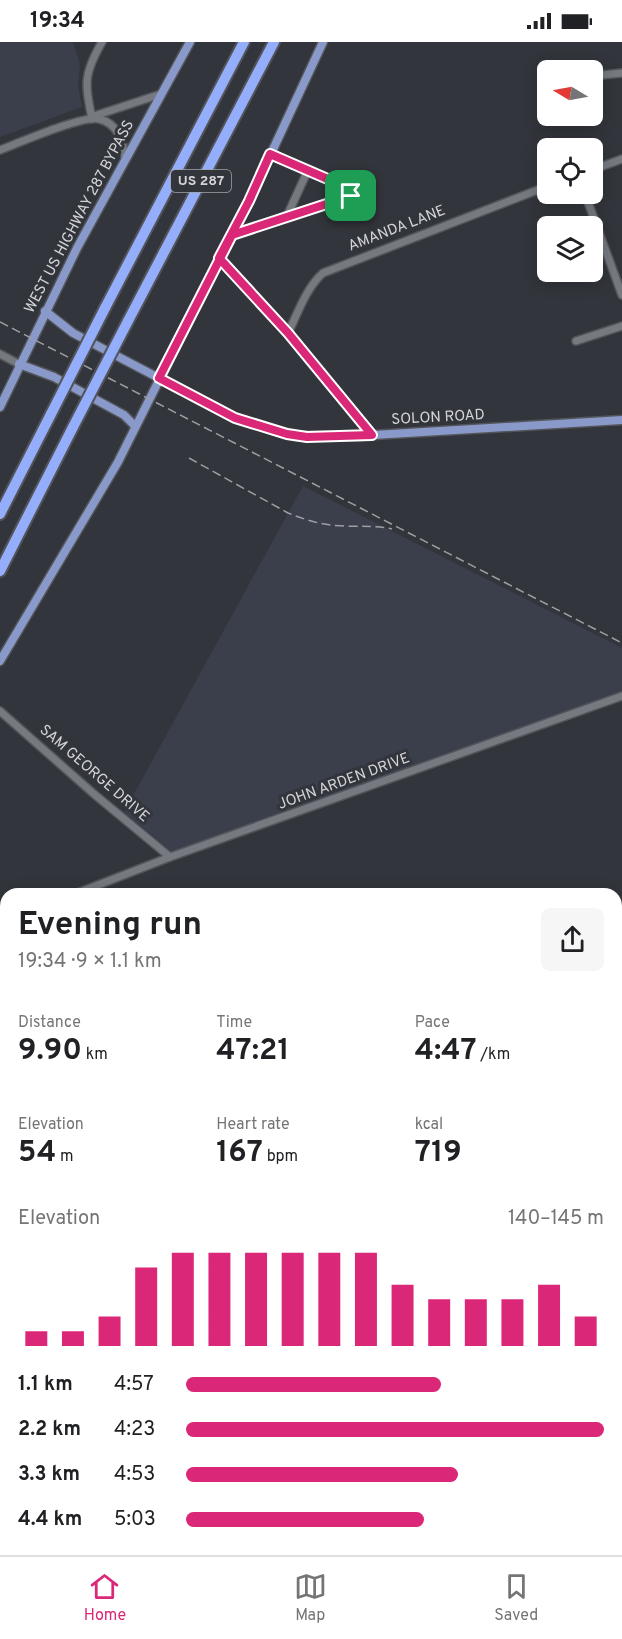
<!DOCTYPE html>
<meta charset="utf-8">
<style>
:root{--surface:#fff;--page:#f6f6f6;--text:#202124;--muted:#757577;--line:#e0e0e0;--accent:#db2777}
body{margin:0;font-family:Overpass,sans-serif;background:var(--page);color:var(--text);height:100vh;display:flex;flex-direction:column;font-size:22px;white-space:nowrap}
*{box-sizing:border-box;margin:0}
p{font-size:20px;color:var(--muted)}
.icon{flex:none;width:33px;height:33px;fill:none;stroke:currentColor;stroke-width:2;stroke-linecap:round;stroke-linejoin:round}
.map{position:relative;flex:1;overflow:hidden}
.details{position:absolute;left:0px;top:846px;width:622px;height:668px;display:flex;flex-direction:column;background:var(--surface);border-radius:18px 18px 0 0;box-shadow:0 3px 15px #0003}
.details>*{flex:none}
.needle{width:39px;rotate:280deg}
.tools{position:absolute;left:537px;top:18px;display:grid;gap:12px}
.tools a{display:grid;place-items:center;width:66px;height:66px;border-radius:9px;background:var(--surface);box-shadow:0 3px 15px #0003;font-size:30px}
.pin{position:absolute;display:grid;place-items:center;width:51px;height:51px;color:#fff;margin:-26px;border-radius:12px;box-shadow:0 3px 9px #0006}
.round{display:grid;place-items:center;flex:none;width:63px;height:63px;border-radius:9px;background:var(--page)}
.headline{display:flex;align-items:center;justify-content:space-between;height:102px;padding:0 18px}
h1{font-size:33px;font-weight:700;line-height:45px}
.figures{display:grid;grid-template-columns:repeat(3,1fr);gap:9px;height:102px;padding:6px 18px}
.figures div{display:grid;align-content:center}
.figures b{font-size:30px;font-weight:700}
.figures small{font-size:16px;font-weight:400}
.figures p{font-size:16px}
.chart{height:168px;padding:12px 18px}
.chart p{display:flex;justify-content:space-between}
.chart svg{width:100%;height:108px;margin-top:6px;stroke:var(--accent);stroke-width:6}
ul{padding:0 18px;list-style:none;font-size:20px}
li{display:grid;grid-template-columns:96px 72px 1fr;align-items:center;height:45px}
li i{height:15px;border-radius:8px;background:var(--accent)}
.status{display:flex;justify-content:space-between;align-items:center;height:42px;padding:0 30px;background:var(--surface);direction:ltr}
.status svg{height:16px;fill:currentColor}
.menu{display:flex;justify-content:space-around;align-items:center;height:84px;border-top:2px solid var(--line);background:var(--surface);font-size:16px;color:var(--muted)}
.menu a{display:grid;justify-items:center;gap:3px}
.menu .current{color:var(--accent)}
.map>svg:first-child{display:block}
</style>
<div class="status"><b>19:34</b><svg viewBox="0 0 49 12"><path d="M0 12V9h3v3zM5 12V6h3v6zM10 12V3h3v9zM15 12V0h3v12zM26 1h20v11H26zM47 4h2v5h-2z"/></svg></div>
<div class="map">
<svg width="622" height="1513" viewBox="0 0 622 1513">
<rect width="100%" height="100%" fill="#32353b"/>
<g fill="#3a3f4b">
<polygon points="0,0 73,0 80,22 78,44 82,65 0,95"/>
<polygon points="303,444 622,606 622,651 177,809 171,809 124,770"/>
</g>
<polygon fill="#3b486f" points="617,1462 622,1471 622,1513 502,1513 501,1508 616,1508"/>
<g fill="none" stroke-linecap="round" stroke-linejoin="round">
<g stroke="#495a90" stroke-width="1.5">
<polyline points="0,1363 6,1369"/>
<polyline points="447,1508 457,1513"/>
</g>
<defs>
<g id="minor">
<path d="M102,0C83,33 85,41 92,77L97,73L161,52"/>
<polyline points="571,25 579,28"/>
<polyline points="592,34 622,31"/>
<path d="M0,108C19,101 82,73 99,77C118,81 124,101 125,117"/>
<polyline points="592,128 622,117"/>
<polyline points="585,152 622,253"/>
<polyline points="287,174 308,128"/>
<polyline points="232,193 351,155 354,151 353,148 270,112"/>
<polyline points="592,212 605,207"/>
<polyline points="219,216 288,291 372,393"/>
<path d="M288,291C298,271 306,246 323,231L548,144"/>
<polyline points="576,299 622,284"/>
<polyline points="0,312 19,322"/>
<polyline points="0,669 94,752 170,815"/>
<polyline points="75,852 170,815 622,654"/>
<polyline points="0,880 6,878"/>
<polyline points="0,1240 6,1238"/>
</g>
<g id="major">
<polyline points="45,269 73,291 235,376 297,394 357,394 622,378"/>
<polyline points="19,322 54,335 124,373 134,383"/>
<polyline points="0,365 77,206 190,0"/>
<polyline points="0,619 118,420 249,159 323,0"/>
<polyline points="0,1463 6,1469"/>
<polyline points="46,1508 51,1513"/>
<polyline points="137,1508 142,1513"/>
</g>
<g id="highway">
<polyline points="105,266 244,0"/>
<polyline points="128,279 274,0"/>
<polyline points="0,472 51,372"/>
<polyline points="0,529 73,385"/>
<polyline points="0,1378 6,1384"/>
<polyline points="0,1403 6,1409"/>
<polyline points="0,1433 6,1438"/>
<polyline points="79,1508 84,1513"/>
<polyline points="106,1508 112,1513"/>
</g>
</defs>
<use href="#minor" stroke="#525459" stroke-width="10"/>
<use href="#major" stroke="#525459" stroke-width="11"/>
<use href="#highway" stroke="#525459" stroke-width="14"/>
<use href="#minor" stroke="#767980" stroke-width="7"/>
<use href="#major" stroke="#8999ca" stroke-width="8"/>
<use href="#highway" stroke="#95aefb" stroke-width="10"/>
<g stroke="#9e9fa4" stroke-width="1.5" stroke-dasharray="9 4.5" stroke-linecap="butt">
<polyline points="0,280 622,601"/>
<path d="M189,416L288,471C306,478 324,484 344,484C361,485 375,483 392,487"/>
</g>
<defs>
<g id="highway-bridge">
<polyline points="51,372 105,266"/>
<polyline points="73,385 128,279"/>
</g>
</defs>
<use href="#highway-bridge" stroke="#525459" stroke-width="14" stroke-linecap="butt"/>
<use href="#highway-bridge" stroke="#95aefb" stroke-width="10"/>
</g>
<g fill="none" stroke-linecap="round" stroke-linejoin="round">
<defs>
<polyline id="route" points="351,154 232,193 159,336 235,376 287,392 307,395 372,393 288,291 219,216 249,159 270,112 353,148 354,151 351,154"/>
</defs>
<use href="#route" stroke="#fff" stroke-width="12"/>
<use href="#route" stroke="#db2777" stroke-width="8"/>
</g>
<g text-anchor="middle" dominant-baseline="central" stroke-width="6" stroke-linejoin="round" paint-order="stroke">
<rect fill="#32353b" stroke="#a3a5aa" stroke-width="1.5" x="171" y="128" width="60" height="22" rx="4.5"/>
<g font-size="14" font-weight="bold" fill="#d4d5d9">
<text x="201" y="139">US 287</text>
</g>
<g font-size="15" fill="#d4d5d9" stroke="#32353b">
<text transform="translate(80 175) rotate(-62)">WEST US HIGHWAY 287 BYPASS</text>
<text transform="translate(397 187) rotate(-21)">AMANDA LANE</text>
<text transform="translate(438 376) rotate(-3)">SOLON ROAD</text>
<text transform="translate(94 732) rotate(41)">SAM GEORGE DRIVE</text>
<text transform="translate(344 740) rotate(-20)">JOHN ARDEN DRIVE</text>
</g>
</g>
</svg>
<div class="tools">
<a><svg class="needle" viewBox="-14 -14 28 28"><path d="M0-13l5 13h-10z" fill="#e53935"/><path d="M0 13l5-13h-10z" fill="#757577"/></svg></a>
<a><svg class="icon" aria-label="locate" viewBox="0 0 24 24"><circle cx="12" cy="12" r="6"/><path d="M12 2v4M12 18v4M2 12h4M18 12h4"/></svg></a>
<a><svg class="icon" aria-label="layers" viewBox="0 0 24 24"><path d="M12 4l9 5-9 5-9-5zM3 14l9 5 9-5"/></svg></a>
</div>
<div class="pin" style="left:351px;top:154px;background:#1e9e55"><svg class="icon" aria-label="arrive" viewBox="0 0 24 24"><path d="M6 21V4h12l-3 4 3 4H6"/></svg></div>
<section class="details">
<div class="headline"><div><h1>Evening run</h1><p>19:34 · 9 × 1.1 km</p></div><a class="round"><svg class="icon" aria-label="share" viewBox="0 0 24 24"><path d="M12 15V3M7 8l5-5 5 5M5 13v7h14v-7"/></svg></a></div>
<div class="figures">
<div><p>Distance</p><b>9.90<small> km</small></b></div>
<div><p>Time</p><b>47:21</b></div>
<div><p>Pace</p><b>4:47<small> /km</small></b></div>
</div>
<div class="figures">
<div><p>Elevation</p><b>54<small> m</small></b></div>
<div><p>Heart rate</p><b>167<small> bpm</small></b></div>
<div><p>kcal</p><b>719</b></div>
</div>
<div class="chart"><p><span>Elevation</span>140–145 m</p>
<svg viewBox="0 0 160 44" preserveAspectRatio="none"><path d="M5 44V38M15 44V38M25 44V32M35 44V12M45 44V6M55 44V6M65 44V6M75 44V6M85 44V6M95 44V6M105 44V19M115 44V25M125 44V25M135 44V25M145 44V19M155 44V32"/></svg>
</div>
<ul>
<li><b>1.1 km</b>4:57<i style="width:61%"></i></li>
<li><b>2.2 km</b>4:23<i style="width:100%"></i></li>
<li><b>3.3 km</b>4:53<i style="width:65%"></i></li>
<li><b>4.4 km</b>5:03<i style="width:57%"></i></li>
</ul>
</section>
</div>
<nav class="menu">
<a class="current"><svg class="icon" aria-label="home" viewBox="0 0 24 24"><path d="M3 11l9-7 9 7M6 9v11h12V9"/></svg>Home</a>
<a><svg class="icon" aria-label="map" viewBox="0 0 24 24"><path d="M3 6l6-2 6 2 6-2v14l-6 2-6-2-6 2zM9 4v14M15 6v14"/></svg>Map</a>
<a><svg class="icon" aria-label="saved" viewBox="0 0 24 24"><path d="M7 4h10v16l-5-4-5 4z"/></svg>Saved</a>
</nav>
